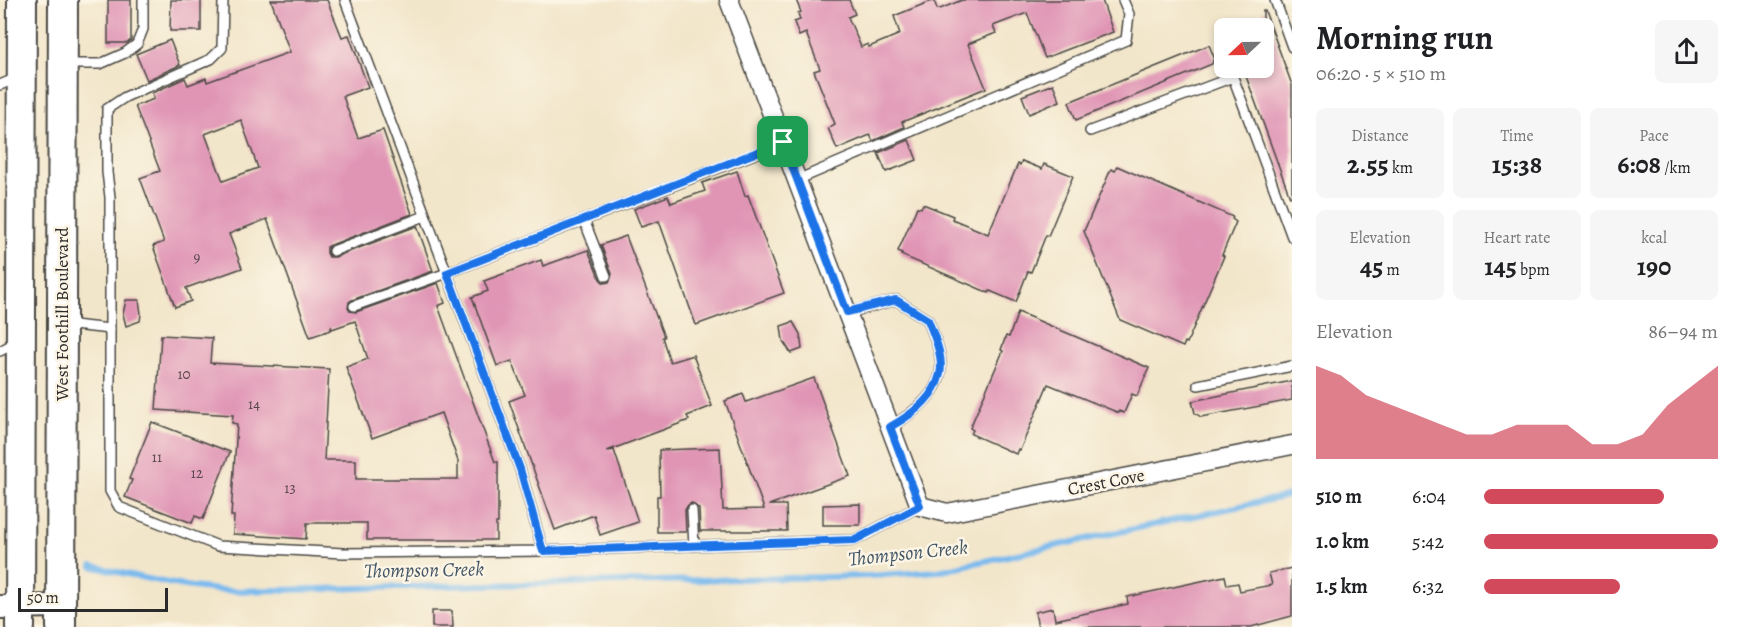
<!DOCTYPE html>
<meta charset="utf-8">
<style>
:root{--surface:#fff;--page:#f6f6f6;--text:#202124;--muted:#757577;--accent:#d1495b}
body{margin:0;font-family:Alegreya,serif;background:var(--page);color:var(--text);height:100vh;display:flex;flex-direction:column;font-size:22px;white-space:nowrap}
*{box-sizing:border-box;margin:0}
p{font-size:20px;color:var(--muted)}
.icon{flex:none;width:33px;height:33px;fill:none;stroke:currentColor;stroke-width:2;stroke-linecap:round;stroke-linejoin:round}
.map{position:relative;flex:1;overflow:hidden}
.side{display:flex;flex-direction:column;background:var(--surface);width:450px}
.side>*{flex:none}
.needle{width:39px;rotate:248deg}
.controls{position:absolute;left:1214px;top:18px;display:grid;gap:12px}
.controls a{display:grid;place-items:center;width:60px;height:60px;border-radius:9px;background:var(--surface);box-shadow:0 3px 9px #0003;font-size:30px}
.scale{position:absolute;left:18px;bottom:15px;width:150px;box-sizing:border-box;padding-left:6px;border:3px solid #2b2b2b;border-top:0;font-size:16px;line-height:21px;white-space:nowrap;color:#2b2b2b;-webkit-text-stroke:4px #fcf5e5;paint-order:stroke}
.pin{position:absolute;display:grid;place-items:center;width:51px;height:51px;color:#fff;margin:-26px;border-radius:12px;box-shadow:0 3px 9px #0006}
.round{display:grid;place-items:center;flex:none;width:63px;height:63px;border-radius:9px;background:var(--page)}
.summary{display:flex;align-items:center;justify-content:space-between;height:102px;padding:0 24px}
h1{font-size:33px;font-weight:600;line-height:45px}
.figures{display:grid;grid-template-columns:repeat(3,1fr);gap:9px;height:102px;padding:6px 24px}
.figures div{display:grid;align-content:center;border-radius:9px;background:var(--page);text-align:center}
.figures b{font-size:26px;font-weight:600}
.figures small{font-size:16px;font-weight:400}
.figures p{font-size:16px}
.chart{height:168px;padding:12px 24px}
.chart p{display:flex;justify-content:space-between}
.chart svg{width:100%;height:108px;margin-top:6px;fill:var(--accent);opacity:.7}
ul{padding:0 24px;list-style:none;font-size:20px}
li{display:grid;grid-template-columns:96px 72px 1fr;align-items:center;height:45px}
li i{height:15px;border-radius:8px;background:var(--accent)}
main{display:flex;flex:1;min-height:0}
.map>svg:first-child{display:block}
</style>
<main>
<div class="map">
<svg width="1292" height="627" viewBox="0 0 1292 627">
<rect width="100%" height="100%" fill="#fcf5e5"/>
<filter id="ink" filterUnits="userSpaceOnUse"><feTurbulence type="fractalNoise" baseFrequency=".0167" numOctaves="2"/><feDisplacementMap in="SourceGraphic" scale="12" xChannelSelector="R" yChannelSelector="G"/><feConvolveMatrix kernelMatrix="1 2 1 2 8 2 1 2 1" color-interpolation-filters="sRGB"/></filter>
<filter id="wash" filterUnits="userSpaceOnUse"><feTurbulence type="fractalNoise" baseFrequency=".008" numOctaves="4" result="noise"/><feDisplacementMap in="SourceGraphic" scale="24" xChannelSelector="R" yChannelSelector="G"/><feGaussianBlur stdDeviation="1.35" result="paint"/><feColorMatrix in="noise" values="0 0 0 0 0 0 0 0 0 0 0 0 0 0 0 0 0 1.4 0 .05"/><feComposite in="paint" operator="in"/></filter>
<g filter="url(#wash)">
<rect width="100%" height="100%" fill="#f2e6ca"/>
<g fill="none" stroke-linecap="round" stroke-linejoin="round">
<path stroke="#79baee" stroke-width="6" d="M92,566C139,577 185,589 234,591L869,576L938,571L1292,495"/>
</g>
<g id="blocks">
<g fill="#e095b5" fill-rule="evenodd">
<polygon points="108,0 131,0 131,40 127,43 108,43"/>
<polygon points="171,0 201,0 201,31 170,31"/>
<path d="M271,0H327L342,37L349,35L368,87L343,96L347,108L358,138L383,130L412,214L331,245L327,247V253L329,257H335L417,226L433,271L352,300L349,302L348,308L350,311L356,312L438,283L445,303L438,306L495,462H498V523H496V540H367V523H307L306,539L233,534L234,516H231L237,424L232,423L233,415L156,410L161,335L212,338L210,363L329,369L324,460H356V479H458V461L441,413L372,438L346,367L368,359L355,321L332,329L331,326V330L310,337L267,219L229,234L242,268L186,288L191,301L175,307L153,246L164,242L140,178L160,171L135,106L154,99L152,93L185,78L188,85L206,78L207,82L290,52ZM241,120L258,168L223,181L205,134Z"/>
<polygon points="796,0 849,0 855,14 848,17 861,47 868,44 869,47 900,34 894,16 934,0 937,9 940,9 962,0 1102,0 1113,32 1045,58 1027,13 993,26 996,33 968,44 986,88 902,122 904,127 873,141 870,135 837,149 828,128 835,124 814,71 820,69 806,33 799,36 794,22 800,20 798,13 801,12"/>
<polygon points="1263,11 1265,11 1292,85 1292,196 1290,197 1243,68 1263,68"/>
<polygon points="170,40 180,65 147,80 136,54"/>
<polygon points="1209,45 1214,57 1212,64 1076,120 1069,102"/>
<polygon points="1053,84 1060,101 1029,114 1022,96"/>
<polygon points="909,140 917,160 886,172 878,153"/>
<polygon points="1022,161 1042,169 1044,164 1073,176 1048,236 1046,235 1031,272 1028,271 1016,302 990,291 989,293 901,255 902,253 898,251 909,226 917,207 921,208 923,204 953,216 952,219 988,234 1018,164 1020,165"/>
<polygon points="1117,166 1233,217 1232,219 1236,222 1222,255 1224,256 1187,343 1185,342 1183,347 1120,320 1084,231 1111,169 1115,171"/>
<polygon points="737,171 745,196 748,195 784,293 696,325 659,221 641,227 634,209 668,196 671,203 705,191 702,183"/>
<polygon points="626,236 664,337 662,337 670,362 693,355 712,406 687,416 689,420 607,451 614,450 638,522 600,535 594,515 555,530 509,401 525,395 512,361 497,366 472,297 488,291 484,281 541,260 543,266 588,250 600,279 604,283 609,282 612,274 601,245"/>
<polygon points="126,300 139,300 141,314 140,321 126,326 123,314"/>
<polygon points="1018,312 1149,368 1137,396 1132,394 1124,413 1119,411 1119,413 1048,384 1020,450 1018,449 1016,454 971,434 973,430 970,428 1003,351 1001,350 1006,336 1009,337"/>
<polygon points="793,322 800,334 802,349 791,353 783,341 781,326"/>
<polygon points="814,378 850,476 769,505 786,505 787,531 700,531 699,509 692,503 688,505 685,510 686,532 657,532 657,496 660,496 659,450 720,448 723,510 764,509 725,401 743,394 746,402"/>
<polygon points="1292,381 1292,400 1201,417 1195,413 1192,401"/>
<polygon points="152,422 230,452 203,519 195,516 192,523 125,497 132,480 129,479"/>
<polygon points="860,504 860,525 823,525 823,505"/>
<polygon points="1292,568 1292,616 1251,627 1038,627 1035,612 1053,608 1055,620 1128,604 1127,597 1225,576 1227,585 1238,583 1240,591 1272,585 1269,573"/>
<polygon points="432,611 452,611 453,627 432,627"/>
</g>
</g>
</g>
<g filter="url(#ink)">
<use href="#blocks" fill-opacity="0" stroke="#494743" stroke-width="1.5"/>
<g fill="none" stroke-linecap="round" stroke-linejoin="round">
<defs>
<g id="service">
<polyline points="223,0 222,48 211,59 125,97 107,109 107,172 110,197 110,491 119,507 218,546 343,553 543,551 520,469 345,0"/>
<polyline points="1275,0 1292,47"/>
<polyline points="65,64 100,64 125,53 137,44 143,29 143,0"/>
<polyline points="0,85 17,78"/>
<polyline points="1090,131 1233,77 1292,237"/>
<polyline points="797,180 1126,40 1129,14 1123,0"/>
<polyline points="584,220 606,276"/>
<polyline points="333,251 425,216"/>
<polyline points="354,306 447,273 783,143"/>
<path d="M847,313L896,300L928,320C934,336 944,357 940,374C935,398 909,416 890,427"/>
<polyline points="64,324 110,329"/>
<polyline points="0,351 15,343"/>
<polyline points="1198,385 1292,366"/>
<polyline points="692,510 694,546"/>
<polyline points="543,551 855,540 920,506"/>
</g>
<polyline id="minor" points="729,0 920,506 947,513 1292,445"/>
<polyline id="tertiary" points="0,607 61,606"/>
<g id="primary">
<polyline points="20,627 22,0"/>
<polyline points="61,627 63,0"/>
</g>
</defs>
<use href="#service" stroke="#494743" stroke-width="12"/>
<use href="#minor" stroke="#494743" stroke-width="21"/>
<use href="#tertiary" stroke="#494743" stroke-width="26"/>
<use href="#primary" stroke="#494743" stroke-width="32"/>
<use href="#service" stroke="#fff" stroke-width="9"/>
<use href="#minor" stroke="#fff" stroke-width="18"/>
<use href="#tertiary" stroke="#fff" stroke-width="22"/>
<use href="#primary" stroke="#fff" stroke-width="28"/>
</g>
</g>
<g fill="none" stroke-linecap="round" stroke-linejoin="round" filter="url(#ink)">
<defs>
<path id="route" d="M783,142L847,312L896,300L928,320C934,336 944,357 940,374C934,399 910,416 890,427L920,506L855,540L543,551L520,469L447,273Z"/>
</defs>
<use href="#route" stroke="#fff" stroke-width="12"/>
<use href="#route" stroke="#1a73e8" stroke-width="8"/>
</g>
<g text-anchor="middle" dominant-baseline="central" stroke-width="5" stroke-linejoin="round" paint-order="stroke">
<g font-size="15" fill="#58464e">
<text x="197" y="257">9</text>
<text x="184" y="374">10</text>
<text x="254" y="404">14</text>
<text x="157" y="457">11</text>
<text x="197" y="473">12</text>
<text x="290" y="488">13</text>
</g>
<g font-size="18" fill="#2b2b2b" stroke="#fcf5e5">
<text transform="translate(62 314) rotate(-90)">West Foothill Boulevard</text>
<text transform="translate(1106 482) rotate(-11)">Crest Cove</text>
</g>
<g font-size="20" font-style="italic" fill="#425666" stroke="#fcf5e5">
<text transform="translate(908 553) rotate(-6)">Thompson Creek</text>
<text transform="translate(424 570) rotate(-1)">Thompson Creek</text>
</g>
</g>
</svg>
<div class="controls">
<a><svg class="needle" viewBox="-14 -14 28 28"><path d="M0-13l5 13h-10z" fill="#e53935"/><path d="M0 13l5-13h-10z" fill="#757577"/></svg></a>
</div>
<div class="scale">50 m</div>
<div class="pin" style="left:783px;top:142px;background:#1e9e55"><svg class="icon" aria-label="arrive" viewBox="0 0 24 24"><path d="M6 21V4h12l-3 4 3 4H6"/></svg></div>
</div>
<section class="side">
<div class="summary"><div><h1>Morning run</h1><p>06:20 · 5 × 510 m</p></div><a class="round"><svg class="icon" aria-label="share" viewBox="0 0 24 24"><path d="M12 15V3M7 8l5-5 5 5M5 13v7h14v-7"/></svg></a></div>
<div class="figures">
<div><p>Distance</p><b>2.55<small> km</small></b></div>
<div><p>Time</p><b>15:38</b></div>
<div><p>Pace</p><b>6:08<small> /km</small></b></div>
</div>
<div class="figures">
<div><p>Elevation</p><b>45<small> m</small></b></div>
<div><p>Heart rate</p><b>145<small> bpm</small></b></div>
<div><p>kcal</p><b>190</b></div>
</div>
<div class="chart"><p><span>Elevation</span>86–94 m</p>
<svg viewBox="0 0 160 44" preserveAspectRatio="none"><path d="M0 44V6L10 10L20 18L30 22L40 26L50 30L60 34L70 34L80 30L90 30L100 30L110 38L120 38L130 34L140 22L150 14L160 6V44z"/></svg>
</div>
<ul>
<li><b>510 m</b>6:04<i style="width:77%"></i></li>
<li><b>1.0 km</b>5:42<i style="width:100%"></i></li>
<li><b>1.5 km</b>6:32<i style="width:58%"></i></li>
</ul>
</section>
</main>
